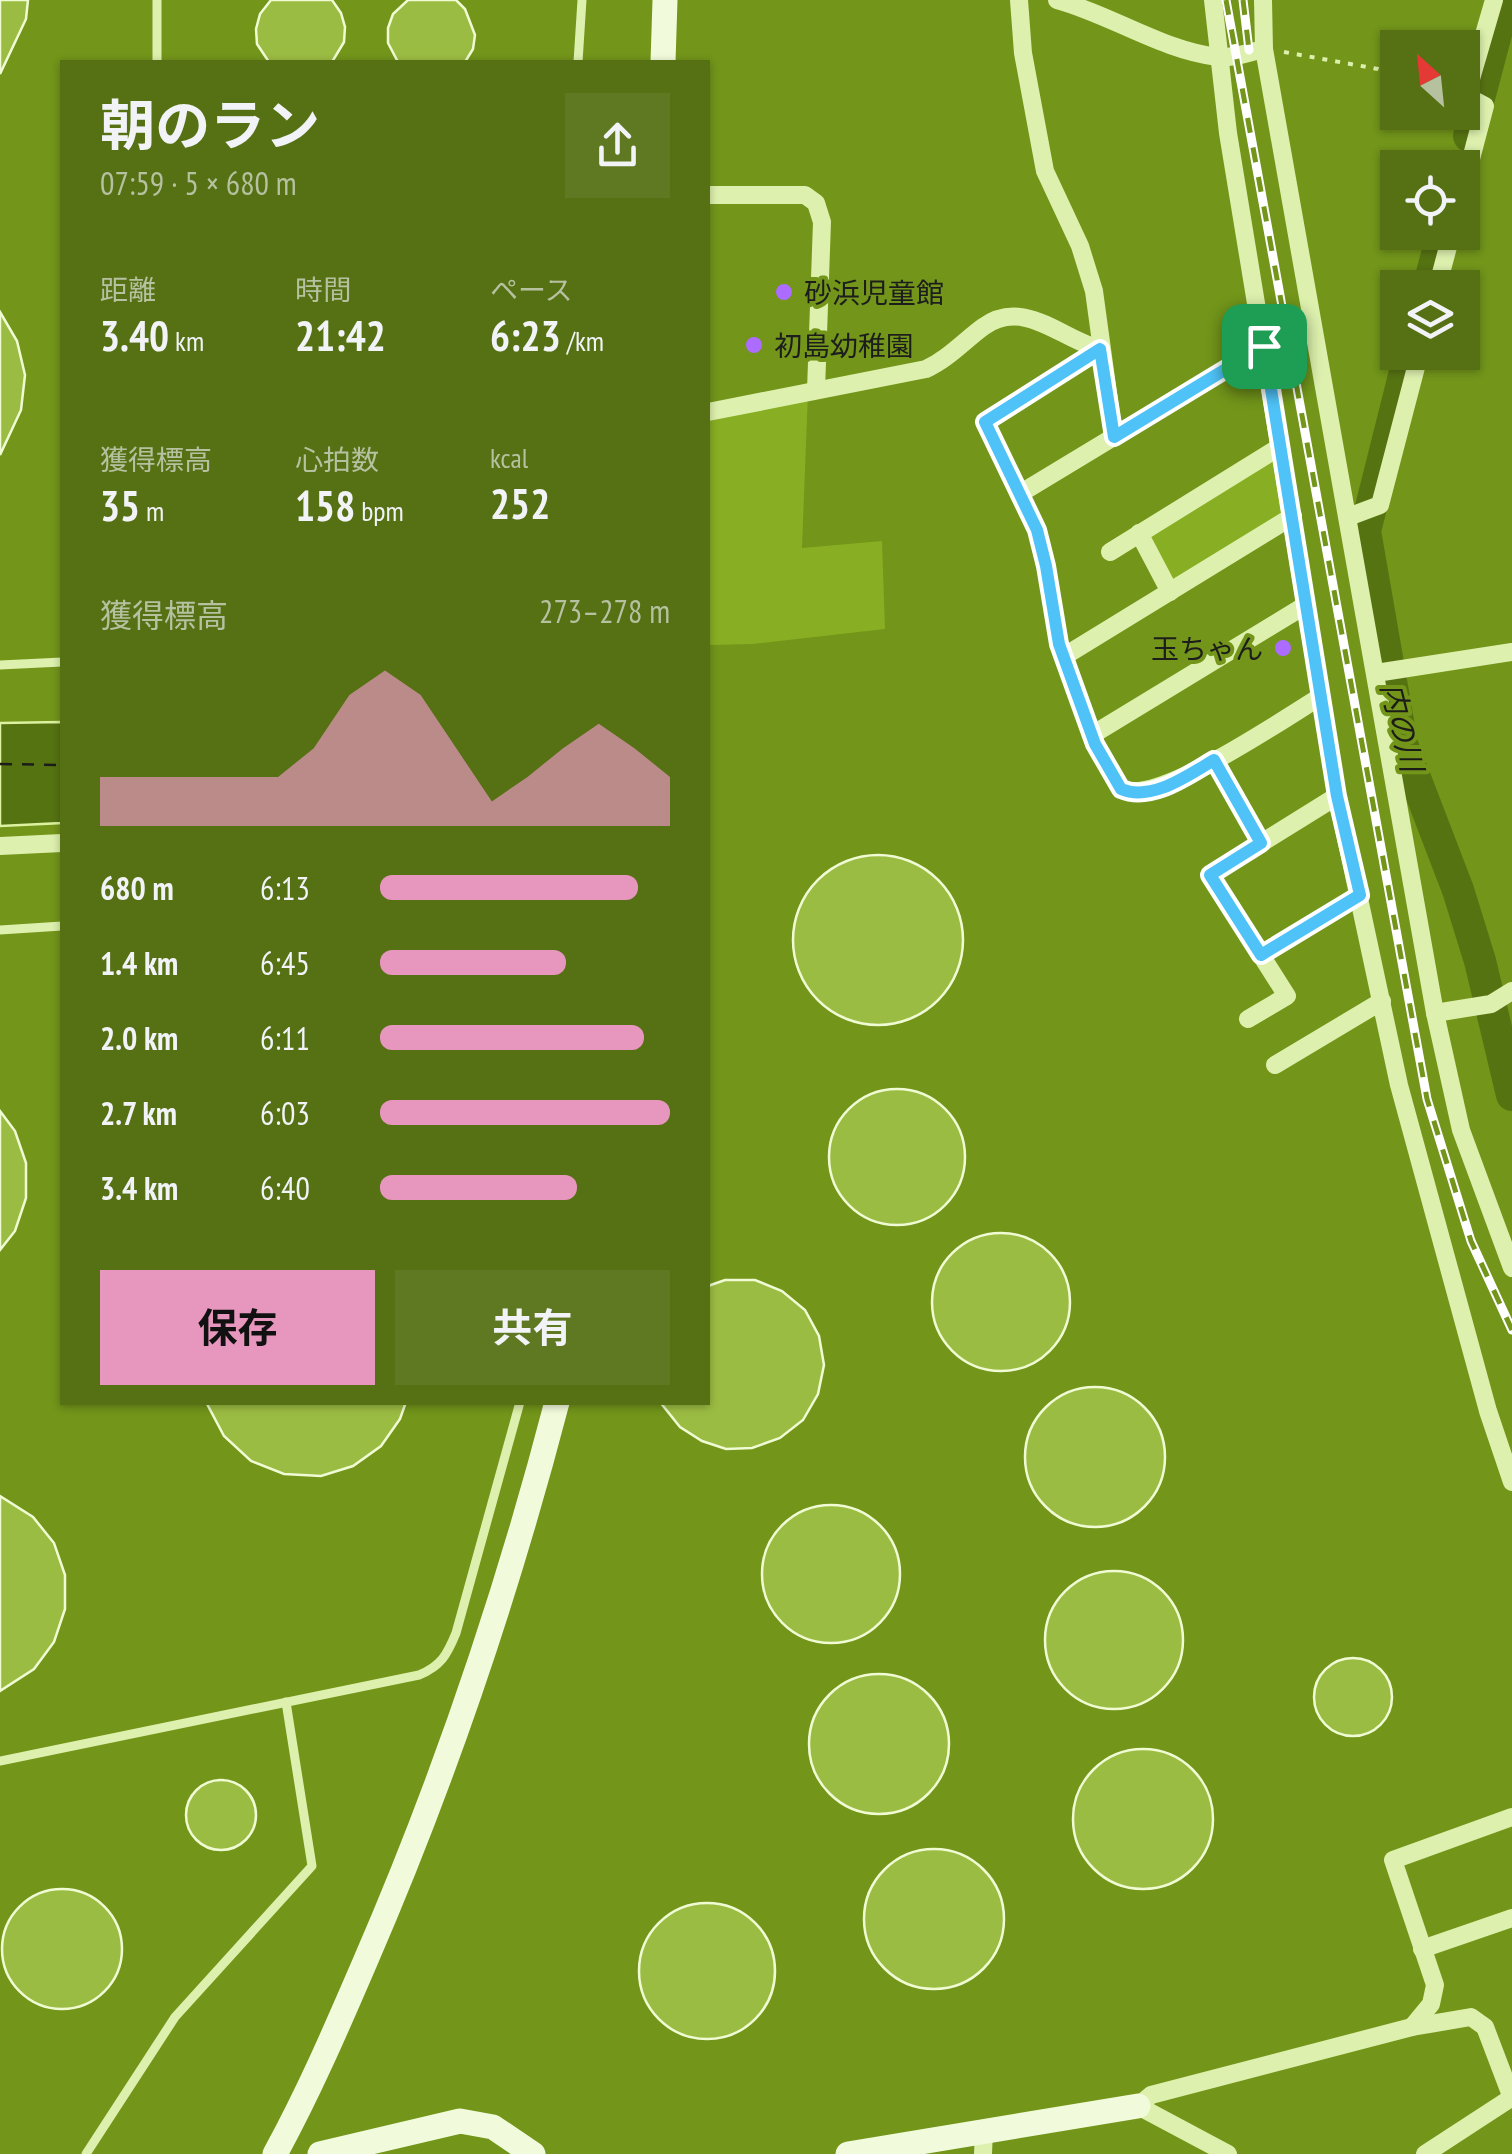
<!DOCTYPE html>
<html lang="ja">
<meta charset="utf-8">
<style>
:root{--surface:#567014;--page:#5f7822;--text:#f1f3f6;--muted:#b6c1a0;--accent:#e797bd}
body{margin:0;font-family:"PT Sans Narrow","Noto Sans JP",sans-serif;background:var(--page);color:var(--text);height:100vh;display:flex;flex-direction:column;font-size:38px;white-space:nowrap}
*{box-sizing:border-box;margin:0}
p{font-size:32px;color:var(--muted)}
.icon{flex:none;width:55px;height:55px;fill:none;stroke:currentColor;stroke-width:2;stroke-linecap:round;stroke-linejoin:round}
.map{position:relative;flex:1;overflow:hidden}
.side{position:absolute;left:60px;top:60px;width:650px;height:1345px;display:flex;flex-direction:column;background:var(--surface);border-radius:0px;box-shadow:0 2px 8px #0004}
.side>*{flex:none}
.needle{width:65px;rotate:333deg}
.tools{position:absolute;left:1380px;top:30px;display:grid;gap:20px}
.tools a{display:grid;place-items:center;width:100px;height:100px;border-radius:0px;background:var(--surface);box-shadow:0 2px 8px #0004;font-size:50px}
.pin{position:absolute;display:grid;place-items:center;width:85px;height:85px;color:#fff;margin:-42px;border-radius:20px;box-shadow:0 5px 15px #0006}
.round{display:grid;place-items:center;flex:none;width:105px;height:105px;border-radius:0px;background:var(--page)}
.headline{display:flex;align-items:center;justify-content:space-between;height:170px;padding:0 40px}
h1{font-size:55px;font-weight:700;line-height:75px}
.stats{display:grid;grid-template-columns:repeat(3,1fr);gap:15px;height:170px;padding:10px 40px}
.stats div{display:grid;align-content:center}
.stats b{font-size:42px;font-weight:700}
.stats small{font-size:28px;font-weight:400}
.stats p{font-size:28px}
.chart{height:280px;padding:20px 40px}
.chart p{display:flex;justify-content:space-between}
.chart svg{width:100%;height:180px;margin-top:10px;fill:var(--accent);opacity:.7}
.button{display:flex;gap:20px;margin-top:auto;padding:20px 40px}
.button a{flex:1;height:115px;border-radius:0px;background:var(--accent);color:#111;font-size:40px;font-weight:700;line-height:115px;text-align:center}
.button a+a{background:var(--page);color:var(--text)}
ul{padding:0 40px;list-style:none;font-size:32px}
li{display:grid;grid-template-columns:160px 120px 1fr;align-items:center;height:75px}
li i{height:25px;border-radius:12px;background:var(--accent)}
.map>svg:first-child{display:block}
</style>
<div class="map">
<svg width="1512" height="2154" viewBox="0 0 1512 2154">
<rect width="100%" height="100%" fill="#72951a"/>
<g fill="#88ae23">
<polygon points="808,392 802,548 882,541 885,629 753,644 708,645 708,412"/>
<polygon points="1265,459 1276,463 1283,508 1279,516 1173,582 1148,533"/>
</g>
<polygon fill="#567312" stroke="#dcf2a0" stroke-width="2.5" points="62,722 62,823 0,826 0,723"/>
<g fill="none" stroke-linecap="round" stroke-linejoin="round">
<g stroke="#567312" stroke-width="32">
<polyline points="1469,136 1505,0"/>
<polyline points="1428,288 1443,232"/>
<polyline points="1410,352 1365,531 1402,744 1458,890 1480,961 1512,1095"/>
</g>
<polyline stroke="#1c1c19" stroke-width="2.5" stroke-dasharray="12 10" stroke-linecap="butt" points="0,764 62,765"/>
</g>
<g fill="#9bbc43" stroke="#f0fbd4" stroke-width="2.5">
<polygon points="0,0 28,0 26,19 0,74"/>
<polygon points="271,0 332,0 341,13 345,27 344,42 332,62 269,62 257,44 256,29 260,14"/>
<polygon points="408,0 456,0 465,9 475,35 473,49 465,62 398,62 388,43 388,28 393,14"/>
<polygon points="0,312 17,341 25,375 21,410 0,455"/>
<circle cx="878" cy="940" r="85"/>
<circle cx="897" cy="1157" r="68"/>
<polygon points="0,1111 15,1131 26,1163 26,1198 15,1231 0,1250"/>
<circle cx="1001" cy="1302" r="69"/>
<polygon points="725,1280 755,1280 782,1291 805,1310 819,1336 824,1365 818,1394 803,1420 780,1438 752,1448 726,1449 702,1441 680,1427 660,1402 708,1402 708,1286"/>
<circle cx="1095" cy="1457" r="70"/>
<polygon points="206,1402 406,1402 400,1419 381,1446 353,1466 321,1476 284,1474 251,1461 224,1436"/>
<polygon points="0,1496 33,1517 54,1543 65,1575 65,1609 54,1642 34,1669 0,1691"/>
<circle cx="831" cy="1574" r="69"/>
<circle cx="1114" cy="1640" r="69"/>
<circle cx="1353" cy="1697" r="39"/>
<circle cx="879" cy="1744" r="70"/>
<circle cx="1143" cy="1819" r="70"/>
<circle cx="221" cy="1815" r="35"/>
<circle cx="934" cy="1919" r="70"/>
<circle cx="62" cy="1949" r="60"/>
<circle cx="707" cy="1971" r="68"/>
</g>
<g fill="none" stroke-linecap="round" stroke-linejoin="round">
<polyline stroke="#ddf0ad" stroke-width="4" stroke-dasharray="5 8" stroke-linecap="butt" points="1284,52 1378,69 1398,78"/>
<g stroke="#ddf0ad" stroke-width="9">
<polyline points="157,62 157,0"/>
<polyline points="578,62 582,0"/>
<polyline points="0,665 62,662"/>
<polyline points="0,930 62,926"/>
<path d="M0,1761L419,1675C441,1666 447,1655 456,1633L520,1402"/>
<polyline points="86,2154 175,2017 312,1866 286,1702"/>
</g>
<g stroke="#ddf0ad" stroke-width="18">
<polyline points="1019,0 1023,53 1045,171 1080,246 1094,291 1114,437"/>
<path d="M1057,0C1112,15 1161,50 1218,57C1232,59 1250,52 1264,49"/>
<polyline points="1213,0 1228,133 1337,796 1399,1085 1488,1411 1512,1482"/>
<polyline points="1263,0 1264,49 1435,1013 1461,1130 1512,1268"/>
<polyline points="1462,193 1485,106 1466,96 1494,0"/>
<polyline points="708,195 805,195 816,203 822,222 816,390"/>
<polyline points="1437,288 1452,232"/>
<path d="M1100,349L985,422L1037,531L1046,566L1059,644L1095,744L1121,789C1158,806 1283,719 1320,697"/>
<path d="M708,412L926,369C948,359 964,341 983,327C1024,297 1062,340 1100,349"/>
<polyline points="1021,493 1264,346"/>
<polyline points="1348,517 1380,505 1420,352"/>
<polyline points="1139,533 1170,592"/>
<polyline points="1110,552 1281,446"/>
<polyline points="1063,657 1293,516"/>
<polyline points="1376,673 1512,652"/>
<polyline points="1092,735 1304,606"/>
<polyline points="1214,759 1261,843"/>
<polyline points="0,846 62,843"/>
<polyline points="1261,955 1360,895"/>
<polyline points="1435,1013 1491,1004 1512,991"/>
<polyline points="1248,1019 1287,996 1210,875 1337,796"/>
<polyline points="1275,1065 1382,1001"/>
<polyline points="1422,1949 1512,1918"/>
<polyline points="1412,2027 1431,2004 1435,1985 1393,1860 1512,1817"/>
<polyline points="983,2154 984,2130"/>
<polyline points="1228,2154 1138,2106 1151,2095 1412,2027 1471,2017 1485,2027 1512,2098"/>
<polyline points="1425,2154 1511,2098"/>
</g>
<g stroke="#f1fbdb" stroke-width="25">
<polyline points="663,62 665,0"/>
<path d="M275,2154C309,2092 337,2027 365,1962C444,1780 507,1594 557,1402"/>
<polyline points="320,2154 460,2121 493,2127 533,2154"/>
<polyline points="848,2154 1138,2106"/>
</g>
<defs>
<g id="rail">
<polyline points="1226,0 1427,1099 1471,1241 1512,1330"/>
<polyline points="1243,0 1249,50"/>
</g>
</defs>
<use href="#rail" stroke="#fff" stroke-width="9"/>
<use href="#rail" stroke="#72951a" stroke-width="5" stroke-dasharray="15" stroke-linecap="butt"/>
</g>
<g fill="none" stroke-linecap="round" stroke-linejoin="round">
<defs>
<path id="route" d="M1264,346L1337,796L1360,895L1261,955L1210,875L1261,843L1214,760C1188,775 1152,802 1121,789L1095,744L1059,644L1046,566L1037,530L985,422L1100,349L1114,437Z"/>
</defs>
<use href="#route" stroke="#fff" stroke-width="20"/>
<use href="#route" stroke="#4fc3f7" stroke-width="12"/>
</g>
<g fill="#ac6cff" stroke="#72951a" stroke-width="4">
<circle cx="784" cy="292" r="10"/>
<circle cx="754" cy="345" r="10"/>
<circle cx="1283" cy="648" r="10"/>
</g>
<g text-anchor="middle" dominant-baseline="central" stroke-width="8" stroke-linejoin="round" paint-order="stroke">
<g font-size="28" fill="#1d1d1d" stroke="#72951a" text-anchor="start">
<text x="804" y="292">砂浜児童館</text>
<text x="774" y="345">初島幼稚園</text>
<text x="1263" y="648" text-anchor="end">玉ちゃん</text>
</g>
<g font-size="30" font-style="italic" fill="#1c1c19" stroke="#72951a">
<text transform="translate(1403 727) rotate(76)">内の川</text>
</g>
</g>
</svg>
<div class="tools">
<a><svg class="needle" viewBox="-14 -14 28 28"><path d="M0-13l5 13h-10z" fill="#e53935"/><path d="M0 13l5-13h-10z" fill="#b6c1a0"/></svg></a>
<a><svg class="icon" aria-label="locate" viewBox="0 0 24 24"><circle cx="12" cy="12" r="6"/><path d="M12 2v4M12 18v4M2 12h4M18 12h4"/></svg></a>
<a><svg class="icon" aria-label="layers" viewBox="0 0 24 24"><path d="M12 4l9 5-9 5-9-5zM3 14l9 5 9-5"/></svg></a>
</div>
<div class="pin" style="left:1264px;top:346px;background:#1e9e55"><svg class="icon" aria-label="arrive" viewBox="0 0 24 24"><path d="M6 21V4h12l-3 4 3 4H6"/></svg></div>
<section class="side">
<div class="headline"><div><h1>朝のラン</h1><p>07:59 · 5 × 680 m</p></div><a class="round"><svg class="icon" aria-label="share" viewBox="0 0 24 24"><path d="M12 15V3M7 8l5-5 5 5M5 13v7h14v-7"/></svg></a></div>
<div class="stats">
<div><p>距離</p><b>3.40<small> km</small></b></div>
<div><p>時間</p><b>21:42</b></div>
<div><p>ペース</p><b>6:23<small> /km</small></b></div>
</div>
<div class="stats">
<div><p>獲得標高</p><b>35<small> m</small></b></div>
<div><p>心拍数</p><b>158<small> bpm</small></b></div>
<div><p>kcal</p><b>252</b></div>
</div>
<div class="chart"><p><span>獲得標高</span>273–278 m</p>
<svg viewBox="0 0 160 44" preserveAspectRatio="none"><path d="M0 44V32L10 32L20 32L30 32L40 32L50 32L60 25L70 12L80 6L90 12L100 25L110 38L120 32L130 25L140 19L150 25L160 32V44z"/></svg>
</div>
<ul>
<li><b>680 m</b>6:13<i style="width:89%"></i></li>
<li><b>1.4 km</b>6:45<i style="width:64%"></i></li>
<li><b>2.0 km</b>6:11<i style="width:91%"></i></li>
<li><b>2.7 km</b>6:03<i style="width:100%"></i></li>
<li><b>3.4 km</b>6:40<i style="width:68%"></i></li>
</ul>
<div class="button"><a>保存</a><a>共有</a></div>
</section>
</div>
